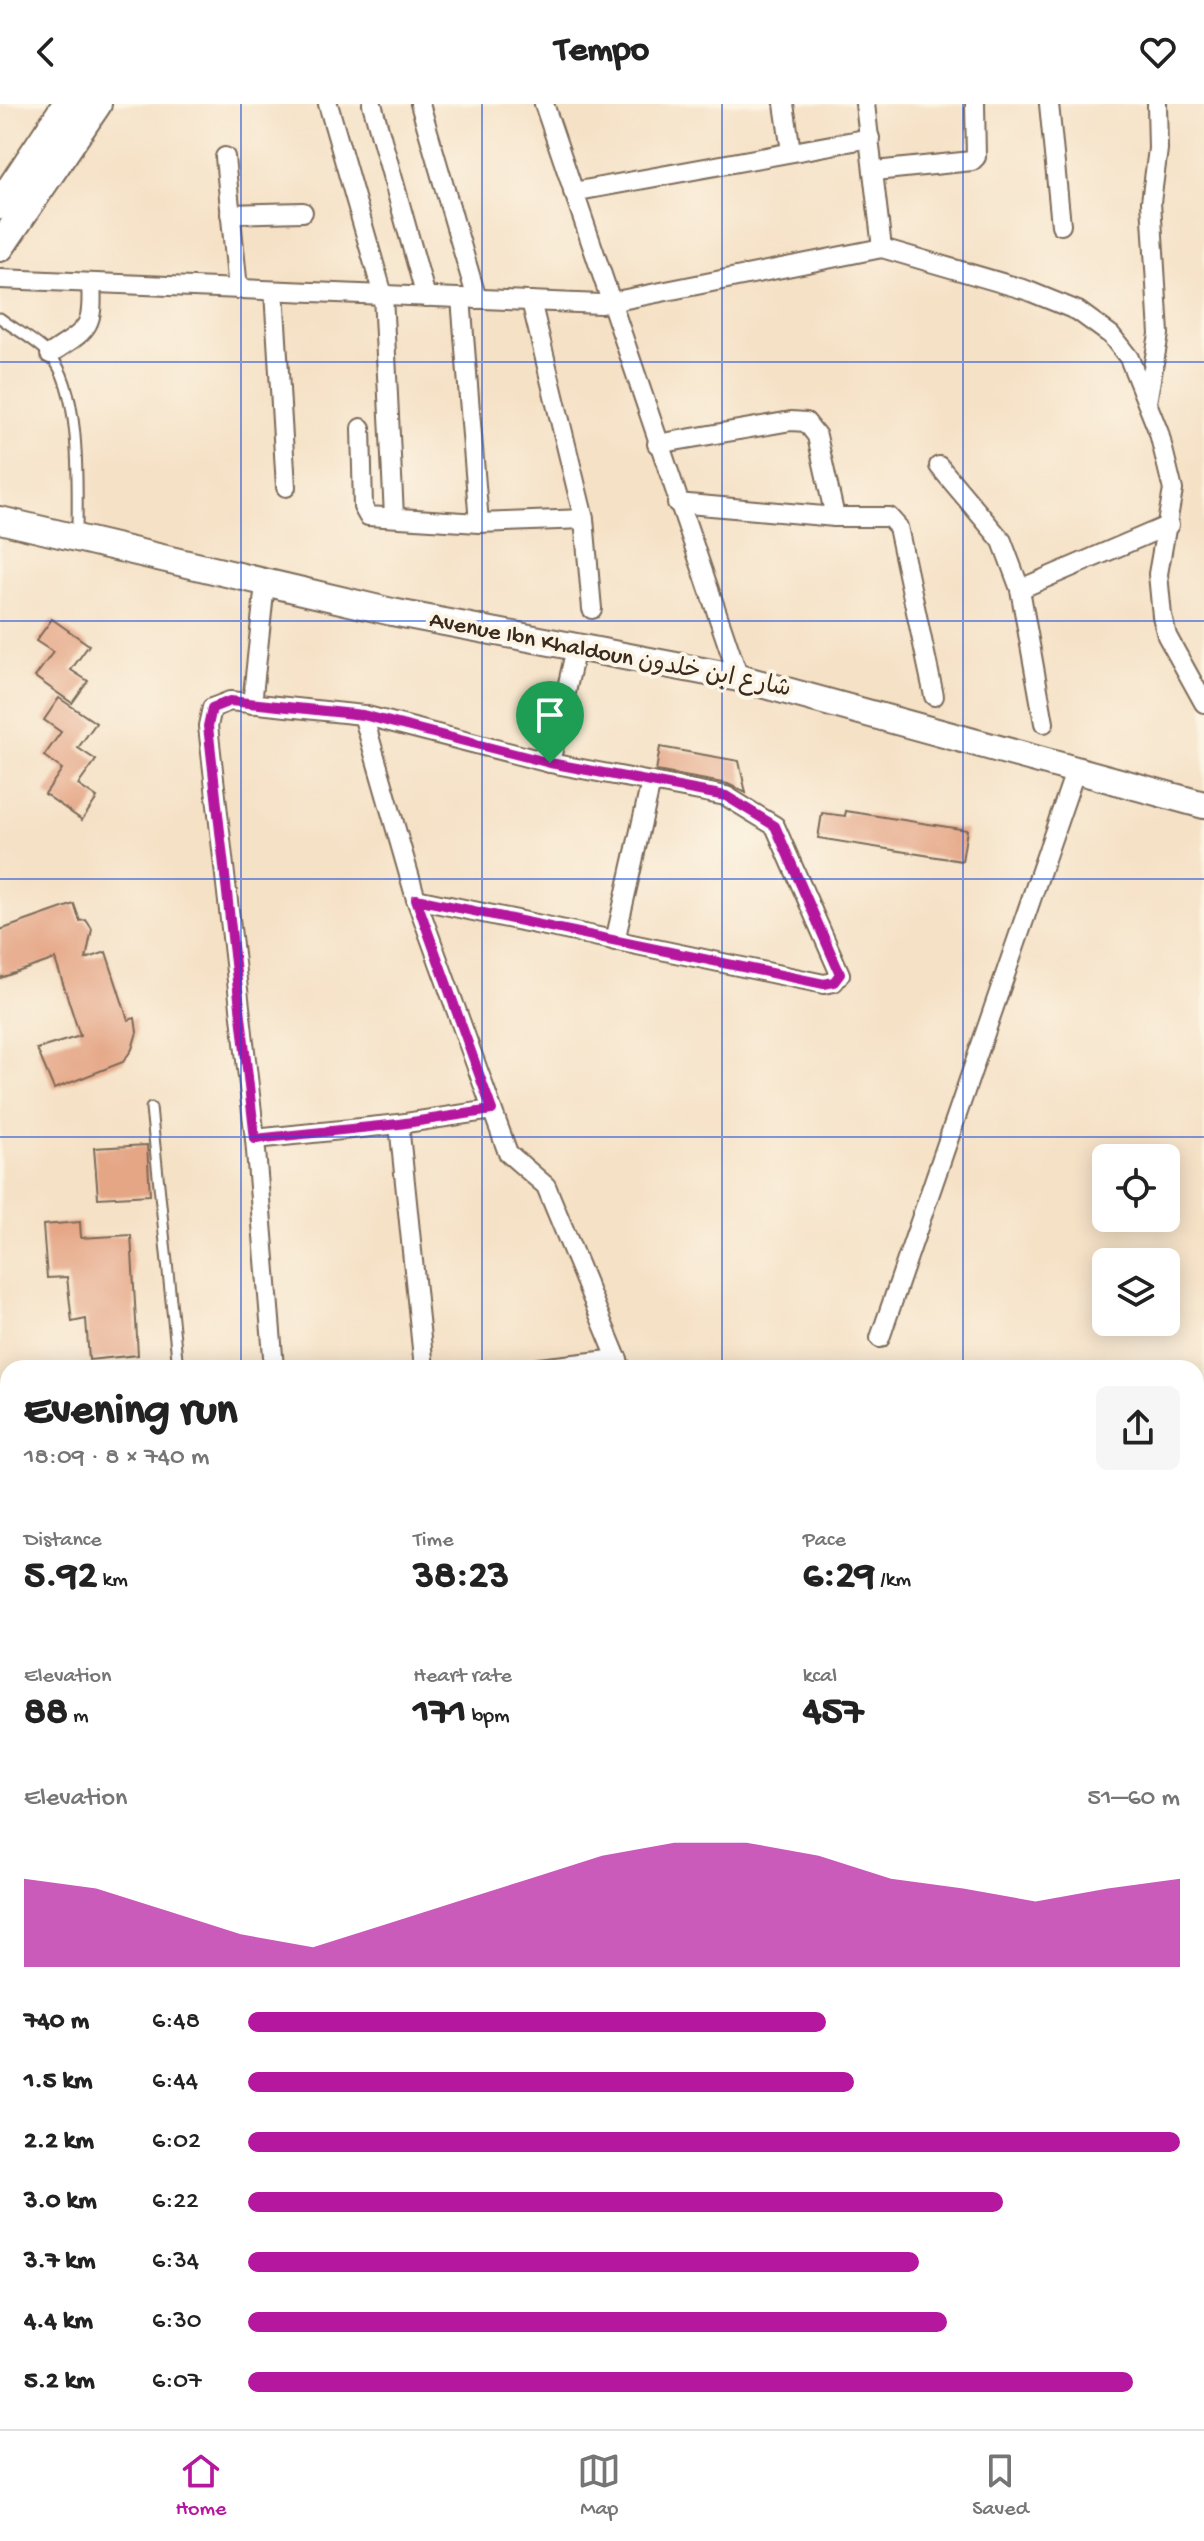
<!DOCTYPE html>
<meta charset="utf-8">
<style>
:root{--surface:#fff;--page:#f6f6f6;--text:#222;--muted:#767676;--line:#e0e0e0;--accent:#b5179e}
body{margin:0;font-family:"Gochi Hand","Playpen Sans Arabic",sans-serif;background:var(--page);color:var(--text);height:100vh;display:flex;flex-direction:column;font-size:30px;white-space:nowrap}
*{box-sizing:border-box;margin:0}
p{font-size:26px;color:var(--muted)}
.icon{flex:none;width:44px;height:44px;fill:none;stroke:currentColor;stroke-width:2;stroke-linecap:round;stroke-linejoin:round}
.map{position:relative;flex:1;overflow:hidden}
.sheet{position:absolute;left:0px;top:1256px;width:1204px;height:1070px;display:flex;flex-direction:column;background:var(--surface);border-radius:24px 24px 0 0;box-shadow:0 4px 20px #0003}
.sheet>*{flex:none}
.tools{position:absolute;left:1092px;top:1040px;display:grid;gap:16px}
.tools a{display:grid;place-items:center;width:88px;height:88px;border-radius:12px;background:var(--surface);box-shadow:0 4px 20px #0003;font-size:40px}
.pin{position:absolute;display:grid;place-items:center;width:68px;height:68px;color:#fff;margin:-82px -34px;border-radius:50% 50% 50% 0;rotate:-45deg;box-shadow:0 0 8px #0007}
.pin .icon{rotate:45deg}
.round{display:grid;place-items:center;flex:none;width:84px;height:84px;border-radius:12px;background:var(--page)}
.head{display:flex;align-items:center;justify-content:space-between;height:136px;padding:0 24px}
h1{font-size:44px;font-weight:800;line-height:60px}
.figures{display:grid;grid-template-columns:repeat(3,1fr);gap:12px;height:136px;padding:8px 24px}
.figures div{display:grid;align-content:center}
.figures b{font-size:40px;font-weight:800}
.figures small{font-size:22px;font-weight:400}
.figures p{font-size:22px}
.chart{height:224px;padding:16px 24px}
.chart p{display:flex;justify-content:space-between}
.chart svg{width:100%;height:144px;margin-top:8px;fill:var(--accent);opacity:.7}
ul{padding:0 24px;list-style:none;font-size:26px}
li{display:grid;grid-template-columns:128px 96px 1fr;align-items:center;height:60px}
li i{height:20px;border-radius:10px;background:var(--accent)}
header{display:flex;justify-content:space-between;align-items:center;height:104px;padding:0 24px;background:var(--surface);font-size:36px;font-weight:800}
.tab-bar{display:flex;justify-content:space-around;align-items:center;height:112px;border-top:2px solid var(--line);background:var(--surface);font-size:22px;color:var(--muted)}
.tab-bar a{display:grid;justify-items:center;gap:4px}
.tab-bar .on{color:var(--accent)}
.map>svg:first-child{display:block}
</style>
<header><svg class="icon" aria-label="back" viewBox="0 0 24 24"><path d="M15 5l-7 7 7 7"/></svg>Tempo<svg class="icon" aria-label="heart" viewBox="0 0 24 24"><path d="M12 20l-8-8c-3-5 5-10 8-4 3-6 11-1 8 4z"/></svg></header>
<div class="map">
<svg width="1204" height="2325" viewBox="0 0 1204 2325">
<rect width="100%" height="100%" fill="#fcf5e5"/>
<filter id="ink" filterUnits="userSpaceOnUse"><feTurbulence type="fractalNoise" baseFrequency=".0125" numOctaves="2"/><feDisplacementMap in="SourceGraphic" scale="16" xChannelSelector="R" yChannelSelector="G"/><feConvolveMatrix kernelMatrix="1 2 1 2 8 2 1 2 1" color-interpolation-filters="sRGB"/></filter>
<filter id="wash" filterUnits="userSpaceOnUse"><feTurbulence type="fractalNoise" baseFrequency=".006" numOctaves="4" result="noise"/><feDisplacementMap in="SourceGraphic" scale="32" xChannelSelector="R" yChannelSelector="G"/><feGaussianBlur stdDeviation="1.8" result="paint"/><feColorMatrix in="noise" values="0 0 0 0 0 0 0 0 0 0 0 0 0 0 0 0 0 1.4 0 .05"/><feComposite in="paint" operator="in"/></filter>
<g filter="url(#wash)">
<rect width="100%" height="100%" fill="#f5e1c6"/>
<g id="blocks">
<g fill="#e5a686">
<polygon points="52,515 89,541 71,566 88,577 72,599 35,573 53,548 36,537"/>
<polygon points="59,594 96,619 78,644 96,656 78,681 97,694 82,716 45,690 62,665 44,652 61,628 44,616"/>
<polygon points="660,643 739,657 746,689 728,680 656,667"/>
<polygon points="846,707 967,726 962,757 818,734 822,709 845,712"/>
<polygon points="74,800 80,817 86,816 92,825 86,855 106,848 128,916 135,914 137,928 132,945 123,958 54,985 37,945 80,932 55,855 0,874 0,826"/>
<polygon points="147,1041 150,1091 98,1094 94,1044"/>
<polygon points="80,1118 81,1134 131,1131 138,1251 89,1256 86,1215 72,1218 67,1173 47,1174 43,1121"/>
</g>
</g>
</g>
<g filter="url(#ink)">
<use href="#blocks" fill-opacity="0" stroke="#7c6a59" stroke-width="2"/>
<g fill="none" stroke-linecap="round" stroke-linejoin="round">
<defs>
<g id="lane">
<path d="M0,214C16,226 37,237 50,251C82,286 77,386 77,433"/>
<polyline points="151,1004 178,1264"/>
</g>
<g id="street">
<polyline points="328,0 383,191 394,412"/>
<polyline points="372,0 426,193"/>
<polyline points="420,0 477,195"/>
<polyline points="544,0 739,574"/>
<polyline points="784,0 791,47"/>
<polyline points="865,0 882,144"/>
<polyline points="1049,0 1061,121"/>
<polyline points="225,53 238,185"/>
<polyline points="875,67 972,57 976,53 975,0"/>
<polyline points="573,88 870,34"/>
<polyline points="230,110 303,108"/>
<polyline points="0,175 601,200 882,144 1026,186 1078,207 1111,231 1129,254 1159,329 1173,386 1158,470 1162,512 1167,532 1204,599"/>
<polyline points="274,187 286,383"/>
<polyline points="461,194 479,419"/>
<polyline points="531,197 584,415 592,505"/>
<path d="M50,250C87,225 94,226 91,179"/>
<polyline points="1147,298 1159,230 1151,98 1158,45 1157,0"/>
<polyline points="361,324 363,403 368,412 479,419 584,415"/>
<polyline points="657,340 791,317 806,318 817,332 835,413 677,399"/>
<polyline points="939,362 1002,437 1020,485 1044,619"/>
<polyline points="835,413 889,413 898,423 934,592"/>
<polyline points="1020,485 1169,421"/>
<polyline points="252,600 265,480"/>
<polyline points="363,611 416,795 508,1049 546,1082 621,1264"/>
<polyline points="550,659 576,544"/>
<polyline points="615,837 651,678"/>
<polyline points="399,1020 424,1264"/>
<polyline points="255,1035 399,1020 492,1006"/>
<polyline points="880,1234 1076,665"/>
<polyline points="274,1264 255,1035 208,622 212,604 230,597 363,611 550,659 726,692 775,722 840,870 834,878 824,880 416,795"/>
<polyline points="539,1264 618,1255"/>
<polyline points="0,1400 8,1399"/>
<polyline points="0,1520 8,1521"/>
<polyline points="1196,1565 1204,1564"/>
<polyline points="1196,1660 1204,1659"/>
<polyline points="0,1736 8,1772"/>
<polyline points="1196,1757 1204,1756"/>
<polyline points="0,1831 8,1828"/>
<polyline points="1196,1851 1204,1850"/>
<polyline points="1196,1931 1204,1931"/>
<polyline points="0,1955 8,1953"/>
<polyline points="1196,2223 1204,2222"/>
<polyline points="0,2244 8,2245"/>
<polyline points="201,2318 203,2325"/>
<polyline points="272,2318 273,2325"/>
<polyline points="341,2318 341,2325"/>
<polyline points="406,2318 406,2325"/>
<polyline points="1077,2318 1077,2325"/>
<polyline points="515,2325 517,2318"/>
</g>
<polyline id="secondary" points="0,416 392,508 739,574 1204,701"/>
<g id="primary">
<polyline points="0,101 67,0"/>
<polyline points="0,143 97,0"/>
</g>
</defs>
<use href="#lane" stroke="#7c6a59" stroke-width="13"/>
<use href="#street" stroke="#7c6a59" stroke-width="22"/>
<use href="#secondary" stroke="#7c6a59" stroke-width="30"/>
<use href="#primary" stroke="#7c6a59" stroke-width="32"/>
<use href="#lane" stroke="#fff" stroke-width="9"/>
<use href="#street" stroke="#fff" stroke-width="18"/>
<use href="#secondary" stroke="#fff" stroke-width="26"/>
<use href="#primary" stroke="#fff" stroke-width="28"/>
</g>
</g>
<g fill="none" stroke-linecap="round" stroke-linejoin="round" filter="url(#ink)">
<defs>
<polygon id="route" points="230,597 363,611 550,659 726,692 775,722 840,870 834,878 824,880 416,795 492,1006 399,1020 255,1035 208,622 212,604"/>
</defs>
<use href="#route" stroke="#fff" stroke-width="16"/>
<use href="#route" stroke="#b5179e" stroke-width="10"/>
</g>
<path fill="none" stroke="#1d4ed8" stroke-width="2" stroke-opacity="0.55" d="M241,0V1264M482,0V1264M722,0V1264M963,0V1264M0,258H1204M0,517H1204M0,775H1204M0,1033H1204M0,1292H8M1196,1292H1204M0,1550H8M1196,1550H1204M0,1808H8M1196,1808H1204M0,2067H8M1196,2067H1204M241,2318V2325M482,2318V2325M722,2318V2325M963,2318V2325"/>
<g text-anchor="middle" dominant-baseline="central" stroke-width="8" stroke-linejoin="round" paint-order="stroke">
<g font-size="24" fill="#3b2a1e" stroke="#fcf5e5">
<text transform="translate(610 552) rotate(11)">Avenue Ibn Khaldoun شارع ابن خلدون</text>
</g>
</g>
</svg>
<div class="tools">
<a><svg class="icon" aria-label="locate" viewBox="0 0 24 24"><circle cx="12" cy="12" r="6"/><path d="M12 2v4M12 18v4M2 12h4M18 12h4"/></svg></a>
<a><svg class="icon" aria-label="layers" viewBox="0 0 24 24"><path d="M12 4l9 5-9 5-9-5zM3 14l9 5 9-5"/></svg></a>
</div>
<div class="pin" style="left:550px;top:659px;background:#1e9e55"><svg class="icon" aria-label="arrive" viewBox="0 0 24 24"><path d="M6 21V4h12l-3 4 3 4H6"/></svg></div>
<section class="sheet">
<div class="head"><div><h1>Evening run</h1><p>18:09 · 8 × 740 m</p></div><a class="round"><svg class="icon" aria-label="share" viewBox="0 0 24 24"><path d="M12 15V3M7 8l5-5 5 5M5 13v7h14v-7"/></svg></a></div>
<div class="figures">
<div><p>Distance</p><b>5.92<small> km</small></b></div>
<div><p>Time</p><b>38:23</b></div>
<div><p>Pace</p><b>6:29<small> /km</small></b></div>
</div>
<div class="figures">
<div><p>Elevation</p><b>88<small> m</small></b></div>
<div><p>Heart rate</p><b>171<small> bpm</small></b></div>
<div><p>kcal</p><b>457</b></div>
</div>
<div class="chart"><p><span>Elevation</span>51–60 m</p>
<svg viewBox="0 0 160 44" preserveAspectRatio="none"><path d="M0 44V17L10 20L20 27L30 34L40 38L50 31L60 24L70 17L80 10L90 6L100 6L110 10L120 17L130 20L140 24L150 20L160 17V44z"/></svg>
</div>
<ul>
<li><b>740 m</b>6:48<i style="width:62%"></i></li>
<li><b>1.5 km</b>6:44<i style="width:65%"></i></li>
<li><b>2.2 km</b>6:02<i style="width:100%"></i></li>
<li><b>3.0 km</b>6:22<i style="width:81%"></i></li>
<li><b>3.7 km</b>6:34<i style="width:72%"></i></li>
<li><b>4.4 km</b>6:30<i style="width:75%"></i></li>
<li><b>5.2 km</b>6:07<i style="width:95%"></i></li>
</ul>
</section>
</div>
<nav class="tab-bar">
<a class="on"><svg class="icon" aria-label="home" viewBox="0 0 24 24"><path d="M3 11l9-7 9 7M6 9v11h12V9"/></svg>Home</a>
<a><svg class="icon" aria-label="map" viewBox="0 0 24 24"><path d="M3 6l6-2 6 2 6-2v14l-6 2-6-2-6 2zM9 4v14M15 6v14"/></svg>Map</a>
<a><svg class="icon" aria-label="saved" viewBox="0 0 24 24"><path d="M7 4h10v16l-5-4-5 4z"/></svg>Saved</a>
</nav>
